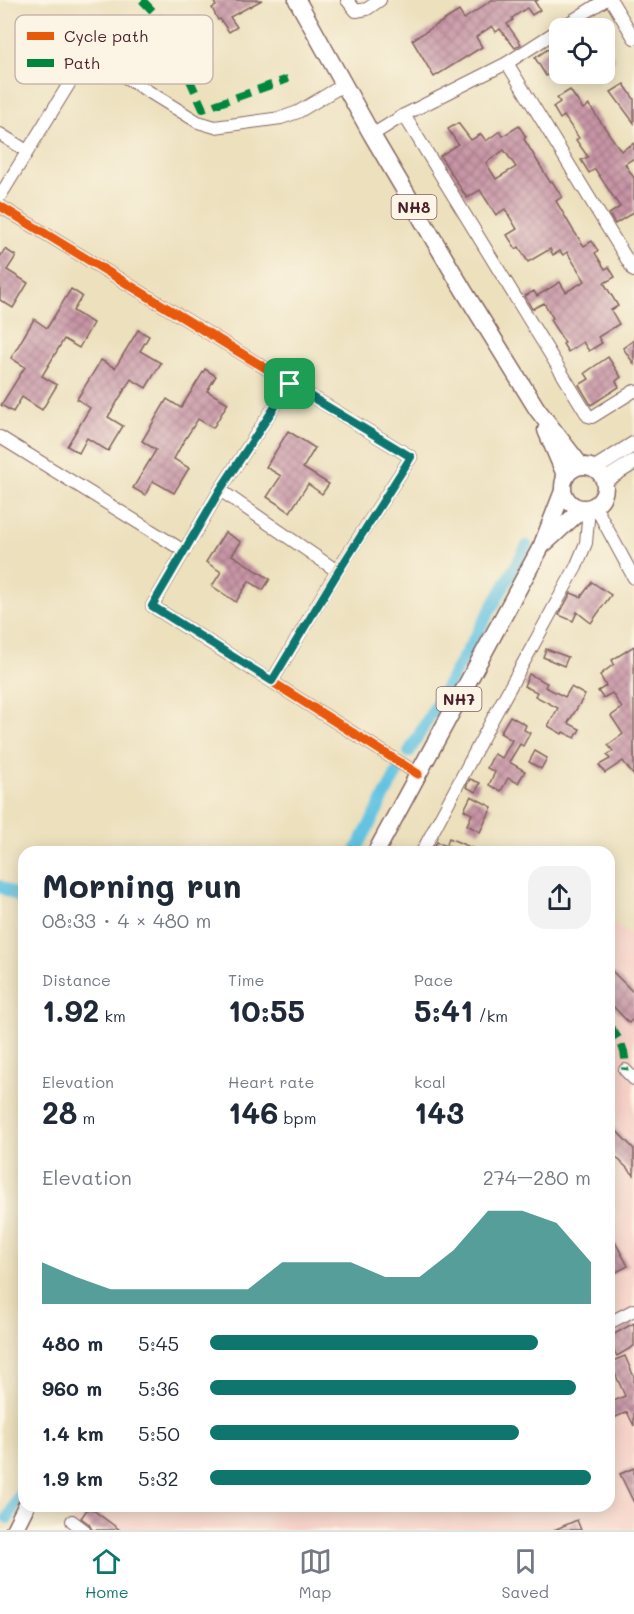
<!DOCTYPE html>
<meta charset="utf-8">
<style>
:root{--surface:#fff;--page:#f2f2f3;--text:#1f2937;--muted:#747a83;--line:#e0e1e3;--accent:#0f766e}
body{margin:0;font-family:Mali,sans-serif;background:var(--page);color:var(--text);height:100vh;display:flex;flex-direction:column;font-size:22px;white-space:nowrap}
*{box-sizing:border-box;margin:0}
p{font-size:20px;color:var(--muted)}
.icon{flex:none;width:33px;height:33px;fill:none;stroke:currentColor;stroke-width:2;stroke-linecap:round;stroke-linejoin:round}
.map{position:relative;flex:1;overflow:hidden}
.details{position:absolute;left:18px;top:846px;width:597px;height:666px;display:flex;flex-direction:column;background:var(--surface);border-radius:18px;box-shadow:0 3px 15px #0003}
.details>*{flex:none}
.controls{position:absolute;left:549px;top:18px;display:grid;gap:12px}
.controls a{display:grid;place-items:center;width:66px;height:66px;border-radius:12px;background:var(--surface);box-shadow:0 3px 15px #0003;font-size:30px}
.pin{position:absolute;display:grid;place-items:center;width:51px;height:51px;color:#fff;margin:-26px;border-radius:12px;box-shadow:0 3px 9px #0006}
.round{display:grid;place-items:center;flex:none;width:63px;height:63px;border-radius:18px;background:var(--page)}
.head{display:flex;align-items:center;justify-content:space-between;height:102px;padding:0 24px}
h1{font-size:33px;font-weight:700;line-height:45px}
.stats{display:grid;grid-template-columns:repeat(3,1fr);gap:9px;height:102px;padding:6px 24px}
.stats div{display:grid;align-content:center}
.stats b{font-size:30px;font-weight:700}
.stats small{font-size:16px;font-weight:400}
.stats p{font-size:16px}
.chart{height:168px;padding:12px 24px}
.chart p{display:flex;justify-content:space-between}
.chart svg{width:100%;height:108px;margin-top:6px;fill:var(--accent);opacity:.7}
ul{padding:0 24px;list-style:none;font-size:20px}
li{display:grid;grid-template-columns:96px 72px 1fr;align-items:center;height:45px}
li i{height:15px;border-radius:8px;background:var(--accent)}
.tab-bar{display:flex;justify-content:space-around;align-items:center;height:84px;border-top:2px solid var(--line);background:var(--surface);font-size:16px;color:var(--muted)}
.tab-bar a{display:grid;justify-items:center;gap:3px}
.tab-bar .selected{color:var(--accent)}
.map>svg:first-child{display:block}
</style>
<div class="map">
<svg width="634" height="1530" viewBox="0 0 634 1530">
<defs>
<pattern id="building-cross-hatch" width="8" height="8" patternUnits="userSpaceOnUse" patternTransform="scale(1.5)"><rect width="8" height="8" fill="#c795a6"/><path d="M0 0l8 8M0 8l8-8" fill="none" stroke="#a47987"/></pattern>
</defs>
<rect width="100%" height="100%" fill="#fcf5e5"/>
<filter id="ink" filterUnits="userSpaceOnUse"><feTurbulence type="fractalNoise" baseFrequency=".0167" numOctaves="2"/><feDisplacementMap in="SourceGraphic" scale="12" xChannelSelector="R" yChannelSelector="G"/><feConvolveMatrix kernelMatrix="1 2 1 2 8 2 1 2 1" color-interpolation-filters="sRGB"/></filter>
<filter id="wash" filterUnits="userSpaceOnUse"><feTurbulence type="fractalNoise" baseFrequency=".008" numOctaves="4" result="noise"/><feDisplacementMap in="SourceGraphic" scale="24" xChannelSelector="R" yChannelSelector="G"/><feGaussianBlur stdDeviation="1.35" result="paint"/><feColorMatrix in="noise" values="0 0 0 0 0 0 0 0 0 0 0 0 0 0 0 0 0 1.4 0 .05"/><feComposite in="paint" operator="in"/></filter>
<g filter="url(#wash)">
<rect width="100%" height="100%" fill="#ece0bd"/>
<polygon fill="#f7d1c8" points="609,919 634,937 634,1530 67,1530 81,1506 609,1506"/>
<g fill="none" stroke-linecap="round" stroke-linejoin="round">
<g stroke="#63c3e1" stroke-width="12">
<polyline points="409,752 527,546"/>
<polyline points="355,852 398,771"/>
<polyline points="0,886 24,900"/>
<polyline points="8,1518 24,1487"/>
</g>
</g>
<g id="blocks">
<g fill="url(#building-cross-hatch)" fill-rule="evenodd">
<polygon points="213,0 262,0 230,17 237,27 229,32 220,19 218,20 212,8 216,6"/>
<polygon points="492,0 538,0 535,2 540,10 532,15 527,8 512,18 513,20 507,24 521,44 515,48 500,29 496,32 492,26 476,37 482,47 434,77 412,40 459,11 464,19"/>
<polygon points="604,42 614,57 614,60 604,66"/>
<polygon points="548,49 552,55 560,50 560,67 546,76 535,58"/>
<polygon points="624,84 634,99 634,123 611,92"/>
<polygon points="570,90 583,109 589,105 621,151 634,143 634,158 625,164 634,178 634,212 615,224 609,214 620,207 595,169 589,173 581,160 588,157 576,140 579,138 564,116 560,119 553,107 560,102 557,98"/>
<path d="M458,123L471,140L481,134L486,141L500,131L503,136L519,126L526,137L524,139L550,182L552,181L562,197L556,201L573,230L584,246L592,241L598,251L595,253L605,269L609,267L615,277L604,283L618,306L611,310L619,324L598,337L602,343L589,351L583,342L568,352L563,344L565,343L550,320L553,318L544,303L532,309L525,296L534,291L537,296L560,282L566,292L585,281L567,252L563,255L560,251L553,255L550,249L528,262L519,247L516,249L507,235L517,229L505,209L496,215L480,190L467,198L440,156L458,144L448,129ZM504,150L516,167L496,179L486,163Z"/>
<polygon points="5,249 16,256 7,270 28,283 13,308 0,300 0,257"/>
<polygon points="71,289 82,296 73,311 93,323 79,348 64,339 51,361 42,376 57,385 42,410 22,397 13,412 1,405 25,367 11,358 34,319 47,328"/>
<polygon points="138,330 149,336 140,351 161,363 146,388 131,379 108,417 123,426 108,451 87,438 79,453 67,446 90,408 77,399 101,360 115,368"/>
<polygon points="634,340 634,364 623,348"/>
<polygon points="608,357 621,377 616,381 619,387 591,405 579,385 589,379 585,373"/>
<polygon points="205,369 216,376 207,391 228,403 213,428 198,419 182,444 174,459 189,468 174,493 153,481 145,495 133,488 156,450 142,441 167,399 181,408"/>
<polygon points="288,431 315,448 303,468 329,484 322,494 308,484 290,512 267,497 281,476 266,467"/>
<polygon points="225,532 241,542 232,555 270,579 263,590 249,581 236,602 212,586 221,572 206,562"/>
<polygon points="592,582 611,595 591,623 577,612 573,621 559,615 571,593 581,597"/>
<polygon points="634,646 634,776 623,761 605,773 599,765 610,759 607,755 613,751 608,745 623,734 611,716 622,708 612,693 603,698 598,691 606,686 600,675 614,664 612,660"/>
<polygon points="546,649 568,657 564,666 543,657"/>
<polygon points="529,674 547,683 545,687 565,697 571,687 585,695 568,723 580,729 575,738 563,732 562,734 548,726 558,708 535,696 537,692 524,686"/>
<polygon points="510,716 526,725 524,730 530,733 523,746 520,744 509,762 525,771 518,783 508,778 501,791 489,785 495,772 487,768 494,754 502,758 512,740 500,733"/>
<polygon points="535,751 547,758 541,769 529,762"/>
<polygon points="470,779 480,783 476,792 466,787"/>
<polygon points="471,796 492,807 480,832 467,825 472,814 464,810"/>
<polygon points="449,838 481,852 431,852 437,842 446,846"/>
<polygon points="609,968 634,993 634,1018 629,1023 609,1002"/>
<polygon points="609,1123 634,1149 634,1175 609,1150"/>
<polygon points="609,1231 628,1266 609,1276"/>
<polygon points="634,1323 634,1346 617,1356 609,1341 609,1337"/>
<polygon points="625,1356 634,1377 634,1426 627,1412 609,1420 609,1403 625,1396 610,1362"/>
<polygon points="634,1468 634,1503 620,1474"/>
<polygon points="89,1507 120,1530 92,1530 89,1524 81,1518"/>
<polygon points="577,1520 581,1530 554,1530"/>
</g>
</g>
</g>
<g filter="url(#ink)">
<use href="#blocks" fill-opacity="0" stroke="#83635e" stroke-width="1.5"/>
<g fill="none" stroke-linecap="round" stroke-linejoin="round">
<defs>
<g id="minor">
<polyline points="347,0 356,11 367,9 380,0"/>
<polyline points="611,0 634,38"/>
<polyline points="561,28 605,0"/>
<polyline points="507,63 634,271"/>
<polyline points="404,115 588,416 592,417 634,391"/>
<polyline points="0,134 27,151"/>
<polyline points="372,135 404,115 507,63 560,29"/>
<polyline points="0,196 80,66 88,60 99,61 198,122 215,127 281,118 298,112 345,84"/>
<polyline points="0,206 411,457 337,571 272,681"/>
<polyline points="289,384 220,490 152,606 418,774"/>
<polyline points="0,437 184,551"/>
<polyline points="220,490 337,571"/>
<polyline points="595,506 634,578"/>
<polyline points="422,852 492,720 576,567 586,543 589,508"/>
<polyline points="625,1070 634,1079"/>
<polyline points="609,1323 634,1310"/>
<polyline points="72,1521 84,1530"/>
</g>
<g id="major">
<polyline points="594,469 634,444"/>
<polyline points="605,480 634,462"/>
</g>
<g id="highway">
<polyline points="297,0 372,135 464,291 537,409 581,466"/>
<polyline points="546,430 566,477"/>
<circle cx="584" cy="487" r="21"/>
<polyline points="545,543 582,509"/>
<polyline points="376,852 542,545 563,491"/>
<polyline points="14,1530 26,1506"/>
</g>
</defs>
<use href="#minor" stroke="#83635e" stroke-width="14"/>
<use href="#major" stroke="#83635e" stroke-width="17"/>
<use href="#highway" stroke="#83635e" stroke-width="19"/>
<use href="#minor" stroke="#fff" stroke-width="12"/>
<use href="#major" stroke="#fff" stroke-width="15"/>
<use href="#highway" stroke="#fff" stroke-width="16"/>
<g stroke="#00873e" stroke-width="8" stroke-dasharray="15 8" stroke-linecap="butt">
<polyline points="142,0 164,23 203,109 288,79"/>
<path d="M609,1026C621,1040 627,1051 625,1070"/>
</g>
<defs>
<g id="cycleway">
<polyline points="0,206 411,457 337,571 272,681"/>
<polyline points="289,384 220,490 152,606 418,774"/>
</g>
</defs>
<use href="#cycleway" stroke="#fcf5e5" stroke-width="13"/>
<use href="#cycleway" stroke="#e8590c" stroke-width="9"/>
</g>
</g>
<g fill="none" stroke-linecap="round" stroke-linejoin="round" filter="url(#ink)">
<defs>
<polygon id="route" points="290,384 411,457 338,572 272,681 152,606 220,490"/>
</defs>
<use href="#route" stroke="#fff" stroke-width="12"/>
<use href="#route" stroke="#0f766e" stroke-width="8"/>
</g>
<g text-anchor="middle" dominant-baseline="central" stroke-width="4.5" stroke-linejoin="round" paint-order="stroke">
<g fill="#fcf5e5" stroke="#7f5f63" stroke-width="1.5">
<rect x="391.5" y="195" width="45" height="24" rx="4.5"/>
<rect x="436.5" y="687" width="45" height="24" rx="4.5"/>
</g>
<g font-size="15" font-weight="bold" fill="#4a1f2b">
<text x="414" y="207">NH8</text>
<text x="459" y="699">NH7</text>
</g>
</g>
<rect x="15" y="15" width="198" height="69" rx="9" fill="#fcf5e5" stroke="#c7b5ad" stroke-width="1.5"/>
<rect x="27" y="32" width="27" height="8" fill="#e8590c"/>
<rect x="27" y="59" width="27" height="8" fill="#00873e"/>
<g font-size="16" fill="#4a1f2b">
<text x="64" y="42">Cycle path</text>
<text x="64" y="69">Path</text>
</g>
</svg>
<div class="controls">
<a><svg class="icon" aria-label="locate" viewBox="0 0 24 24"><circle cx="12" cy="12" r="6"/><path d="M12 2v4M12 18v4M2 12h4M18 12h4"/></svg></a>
</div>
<div class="pin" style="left:290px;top:384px;background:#1e9e55"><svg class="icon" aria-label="arrive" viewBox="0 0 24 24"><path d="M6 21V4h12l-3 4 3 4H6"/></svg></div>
<section class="details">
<div class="head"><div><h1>Morning run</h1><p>08:33 · 4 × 480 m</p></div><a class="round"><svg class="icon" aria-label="share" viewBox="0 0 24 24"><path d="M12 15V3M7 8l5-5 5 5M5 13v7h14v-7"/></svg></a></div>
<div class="stats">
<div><p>Distance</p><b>1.92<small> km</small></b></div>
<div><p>Time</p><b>10:55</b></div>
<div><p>Pace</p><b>5:41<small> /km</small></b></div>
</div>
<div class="stats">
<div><p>Elevation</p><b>28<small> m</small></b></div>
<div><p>Heart rate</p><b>146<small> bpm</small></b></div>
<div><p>kcal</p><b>143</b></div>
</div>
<div class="chart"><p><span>Elevation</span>274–280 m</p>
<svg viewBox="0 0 160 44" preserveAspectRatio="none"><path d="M0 44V27L10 33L20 38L30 38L40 38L50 38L60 38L70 27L80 27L90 27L100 33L110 33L120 22L130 6L140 6L150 11L160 27V44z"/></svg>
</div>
<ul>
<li><b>480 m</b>5:45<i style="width:86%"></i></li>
<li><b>960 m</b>5:36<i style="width:96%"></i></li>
<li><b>1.4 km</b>5:50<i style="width:81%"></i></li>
<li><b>1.9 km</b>5:32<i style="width:100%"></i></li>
</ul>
</section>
</div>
<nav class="tab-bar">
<a class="selected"><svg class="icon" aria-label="home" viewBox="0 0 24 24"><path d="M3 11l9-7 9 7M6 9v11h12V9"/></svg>Home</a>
<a><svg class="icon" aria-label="map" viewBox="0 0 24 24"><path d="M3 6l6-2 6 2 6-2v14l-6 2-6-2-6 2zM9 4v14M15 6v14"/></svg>Map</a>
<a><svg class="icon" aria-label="saved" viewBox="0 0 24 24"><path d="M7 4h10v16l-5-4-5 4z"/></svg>Saved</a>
</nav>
